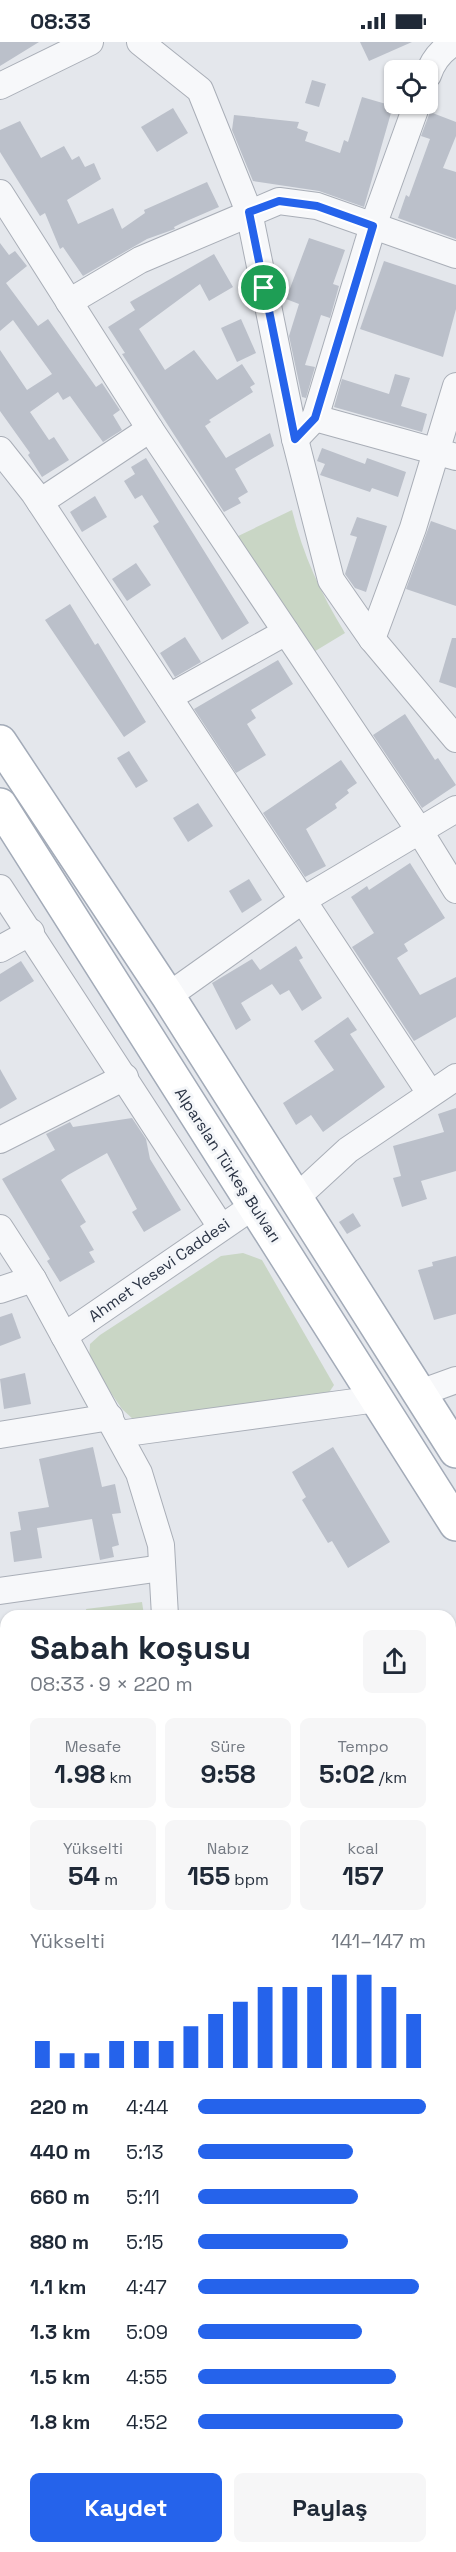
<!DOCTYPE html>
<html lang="tr">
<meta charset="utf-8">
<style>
:root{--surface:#fff;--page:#f6f6f7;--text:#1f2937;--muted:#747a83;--accent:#2563eb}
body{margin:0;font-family:"Space Grotesk",sans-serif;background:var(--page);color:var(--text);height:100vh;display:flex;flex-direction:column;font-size:22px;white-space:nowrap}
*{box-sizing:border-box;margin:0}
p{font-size:20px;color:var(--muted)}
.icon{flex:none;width:33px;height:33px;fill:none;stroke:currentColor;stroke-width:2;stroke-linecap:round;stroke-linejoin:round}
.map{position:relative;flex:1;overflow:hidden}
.side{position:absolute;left:0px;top:1568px;width:456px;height:944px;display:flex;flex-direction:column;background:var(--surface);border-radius:18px 18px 0 0;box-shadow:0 2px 4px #0004}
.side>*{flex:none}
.buttons{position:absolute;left:384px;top:18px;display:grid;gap:12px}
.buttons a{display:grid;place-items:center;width:54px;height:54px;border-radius:9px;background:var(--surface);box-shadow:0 2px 4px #0004;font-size:30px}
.pin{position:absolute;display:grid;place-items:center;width:51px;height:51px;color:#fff;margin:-26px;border:3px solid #fff;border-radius:50%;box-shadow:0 2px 6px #0007}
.round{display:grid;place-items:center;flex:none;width:63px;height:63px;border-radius:9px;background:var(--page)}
.overview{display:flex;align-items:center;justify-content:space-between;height:102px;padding:0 30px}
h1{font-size:33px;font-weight:800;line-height:45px}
.stats{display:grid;grid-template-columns:repeat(3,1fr);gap:9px;height:102px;padding:6px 30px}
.stats div{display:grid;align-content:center;border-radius:9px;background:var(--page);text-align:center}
.stats b{font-size:26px;font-weight:800}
.stats small{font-size:16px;font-weight:400}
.stats p{font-size:16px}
.chart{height:168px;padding:12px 30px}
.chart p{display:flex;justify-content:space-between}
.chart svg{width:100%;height:108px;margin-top:6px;stroke:var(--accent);stroke-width:6}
.cta{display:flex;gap:12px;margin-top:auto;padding:12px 30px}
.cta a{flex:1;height:69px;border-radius:9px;background:var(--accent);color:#fff;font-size:24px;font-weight:800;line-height:69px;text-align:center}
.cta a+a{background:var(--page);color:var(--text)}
ul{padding:0 30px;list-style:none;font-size:20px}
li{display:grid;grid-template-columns:96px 72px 1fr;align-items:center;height:45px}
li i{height:15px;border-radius:8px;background:var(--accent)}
.status{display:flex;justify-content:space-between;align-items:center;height:42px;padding:0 30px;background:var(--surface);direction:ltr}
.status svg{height:16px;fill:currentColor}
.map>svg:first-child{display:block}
</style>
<div class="status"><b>08:33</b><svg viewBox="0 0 49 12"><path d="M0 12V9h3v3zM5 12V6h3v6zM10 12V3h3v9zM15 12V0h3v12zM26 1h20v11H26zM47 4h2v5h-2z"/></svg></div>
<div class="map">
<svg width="456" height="2510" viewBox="0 0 456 2510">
<rect width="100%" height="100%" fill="#e4e7ec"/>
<polygon fill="#d2d6de" points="450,2285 456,2285 456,2510 0,2510 0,2295 6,2294 6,2505 450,2505"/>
<g fill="#c9d6c5">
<path d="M292,468C303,513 321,552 345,591L312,611L234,496Z"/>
<polygon points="243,1211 262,1218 334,1343 320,1364 134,1378 122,1367 89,1319 90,1302 100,1293 221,1214"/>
<polygon points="142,1560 144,1573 87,1573 86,1567"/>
</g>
<g fill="#bbc0ca">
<polygon points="0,0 39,0 0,24"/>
<polygon points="360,0 412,0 369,19"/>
<polygon points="312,38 326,42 319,65 305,61"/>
<polygon points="362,55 393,64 364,165 319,149 253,139 232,88 234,73 299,80 297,86 308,90 305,99 340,111 344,98 348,100"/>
<polygon points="173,66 188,91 157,110 141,85"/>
<polygon points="430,70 456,80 456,94 443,126 456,130 456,197 398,176 406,153 409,155 430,97 421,94"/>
<polygon points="20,79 41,116 64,104 72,118 79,114 85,125 94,121 101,137 67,158 78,182 113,166 122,187 145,171 144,168 207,140 219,165 182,181 174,185 175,187 147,197 83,234 63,205 60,207 45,171 40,174 0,110 0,88"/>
<polygon points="309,196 345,208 333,242 339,244 330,276 321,273 305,323 315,325 306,356 302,355 289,294 299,262 286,257"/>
<polygon points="0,201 9,213 15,209 27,224 6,241 38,284 48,277 96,345 102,341 120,368 113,373 122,388 103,400 70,354 63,358 58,350 30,370 49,398 54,395 69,418 42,435 28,413 30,411 0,369 0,308 27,348 52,332 13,278 0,289"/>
<polygon points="214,212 233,245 209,259 200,242 139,287 165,328 194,308 217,338 242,322 255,342 250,345 253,350 209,378 211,380 205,384 226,416 270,391 274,404 235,427 248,450 238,456 241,461 224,470 122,312 125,311 108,285 135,268 130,260"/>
<polygon points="384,219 456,243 456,267 443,315 360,287"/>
<polygon points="241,277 256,311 237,320 221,286"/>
<polygon points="395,332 410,336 401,364 427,372 422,390 334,365 342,337 389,352"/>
<polygon points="322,406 365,422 367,416 406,430 398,455 372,446 370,450 320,433 325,422 317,419"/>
<polygon points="146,416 249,581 222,598 153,484 159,480 142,453 135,457 124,439 135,432 131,425"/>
<polygon points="95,454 107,475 82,490 70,470"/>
<polygon points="357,475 387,484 366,550 355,546 345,532 357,495 350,493"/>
<polygon points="431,479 456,488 456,564 406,547"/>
<polygon points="136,521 151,543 127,559 112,537"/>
<polygon points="70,562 95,603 98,601 146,680 124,695 45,578"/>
<polygon points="185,595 201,620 175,635 160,611"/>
<polygon points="452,596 456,596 456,646 439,640"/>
<polygon points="278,618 293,642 251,668 256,676 247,682 266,713 236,731 194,667"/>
<polygon points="405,672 435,718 438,716 456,743 422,766 373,693"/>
<polygon points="129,709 148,739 136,746 117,716"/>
<polygon points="341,718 357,741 347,748 349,751 335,762 337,766 306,787 326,824 305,835 263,771"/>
<polygon points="198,761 213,784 188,800 173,776"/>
<polygon points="410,821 445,876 404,902 408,909 397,916 420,953 456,935 456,975 414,999 352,905 374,891 351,855 367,844 369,848"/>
<polygon points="249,837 262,858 242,871 229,849"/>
<polygon points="296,904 303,916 299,918 322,956 302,969 289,948 280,953 272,942 241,961 251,978 236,988 212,941 252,917 260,928"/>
<polygon points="21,919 34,939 0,960 0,932"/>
<polygon points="348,975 357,988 350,992 385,1045 323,1090 311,1073 296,1083 283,1061 334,1028 314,999"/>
<polygon points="0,1027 17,1057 0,1067"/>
<polygon points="456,1066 456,1129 421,1139 427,1157 402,1165 393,1136 401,1134 393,1104 444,1090 438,1072"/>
<polygon points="132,1076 146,1097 150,1117 181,1168 144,1190 132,1170 137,1167 107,1111 68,1133 61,1138 86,1180 80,1184 94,1208 89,1210 95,1220 60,1240 47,1219 50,1217 2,1137 55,1108 46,1092 70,1080 73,1085"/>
<polygon points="353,1171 361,1184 347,1192 339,1180"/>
<polygon points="456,1214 456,1272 434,1278 418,1228 433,1224 432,1220"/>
<polygon points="12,1271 21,1296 0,1304 0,1275"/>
<polygon points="25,1331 31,1362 4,1367 0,1337"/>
<polygon points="93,1405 102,1445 115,1442 121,1471 112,1472 119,1503 112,1505 114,1515 100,1518 92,1477 37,1486 42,1516 14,1520 10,1490 21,1488 18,1470 49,1465 39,1417"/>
<polygon points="333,1405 390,1500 348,1526 332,1499 328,1501 302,1458 306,1455 292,1430"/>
</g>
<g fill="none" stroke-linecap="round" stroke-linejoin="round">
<defs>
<g id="minor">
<polyline points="140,0 200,48 249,170 295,397 331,538 372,597 456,697"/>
<path d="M428,33C433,18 442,7 456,0"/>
<polyline points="0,44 90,0"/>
<polyline points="0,151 150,387 419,788 456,848"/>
<polyline points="69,260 140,218 279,159 317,164 456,213"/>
<polyline points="315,376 456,415"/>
<polyline points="295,397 315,376 373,184 417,62"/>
<polyline points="0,408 34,451 430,1051"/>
<polyline points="40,460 150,387"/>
<polyline points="372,597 413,486 456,344"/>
<polyline points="169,655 286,590"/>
<polyline points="0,846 221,1185"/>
<polyline points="0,907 31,890"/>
<polyline points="168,954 303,858 456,767"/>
<polyline points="0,1098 125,1035"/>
<polyline points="296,1156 348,1108 456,1035"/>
<polyline points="0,1186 33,1237 139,1431 161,1503 165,1574"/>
<polyline points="0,1248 33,1237"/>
<polyline points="64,1294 255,1163"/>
<polyline points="420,1351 456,1338"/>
<polyline points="119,1392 377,1357"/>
<polyline points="0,1393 110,1375"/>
<polyline points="0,1549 162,1526"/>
<polyline points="450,1706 456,1703"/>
<polyline points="450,2067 456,2065"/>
<polyline points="0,2146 6,2146"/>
<polyline points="450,2273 456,2274"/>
<polyline points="0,2315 6,2315"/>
<polyline points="152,2505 152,2510"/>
<polyline points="331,2505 331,2510"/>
</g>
<g id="major">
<polyline points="0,700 168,954 456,1409"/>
<polyline points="0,763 456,1482"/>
<polyline points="450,2165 456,2165"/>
<polyline points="450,2189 456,2189"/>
<polyline points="0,2200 6,2198"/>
<polyline points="450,2223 456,2223"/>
<polyline points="0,2239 6,2240"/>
<polyline points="450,2246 456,2246"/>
</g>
</defs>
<use href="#minor" stroke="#a9aeb7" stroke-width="28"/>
<use href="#major" stroke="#a3abb8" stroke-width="36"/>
<use href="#minor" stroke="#f7f8fa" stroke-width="26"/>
<use href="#major" stroke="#fff" stroke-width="33"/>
</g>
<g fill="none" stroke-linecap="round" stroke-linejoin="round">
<defs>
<polygon id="route" points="279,159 317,164 373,184 315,376 295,397 249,170"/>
</defs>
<use href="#route" stroke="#fff" stroke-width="12"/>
<use href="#route" stroke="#2563eb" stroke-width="8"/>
</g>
<g text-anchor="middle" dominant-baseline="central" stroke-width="6" stroke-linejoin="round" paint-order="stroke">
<g font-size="16" fill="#2b3445" stroke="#f4f6f9">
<text transform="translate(228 1123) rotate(57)">Alparslan Türkeş Bulvarı</text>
<text transform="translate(159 1228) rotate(-35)">Ahmet Yesevi Caddesi</text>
</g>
</g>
</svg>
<div class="buttons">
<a><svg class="icon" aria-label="locate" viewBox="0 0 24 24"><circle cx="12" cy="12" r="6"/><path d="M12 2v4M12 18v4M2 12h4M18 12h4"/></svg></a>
</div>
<div class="pin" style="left:264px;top:246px;background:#1e9e55"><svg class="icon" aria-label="arrive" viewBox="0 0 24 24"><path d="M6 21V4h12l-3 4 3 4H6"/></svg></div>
<section class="side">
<div class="overview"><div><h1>Sabah koşusu</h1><p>08:33 · 9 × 220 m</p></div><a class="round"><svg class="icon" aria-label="share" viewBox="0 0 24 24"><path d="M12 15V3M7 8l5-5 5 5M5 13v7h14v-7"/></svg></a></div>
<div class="stats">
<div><p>Mesafe</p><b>1.98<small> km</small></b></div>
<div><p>Süre</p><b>9:58</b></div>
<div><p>Tempo</p><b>5:02<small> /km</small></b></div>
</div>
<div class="stats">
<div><p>Yükselti</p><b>54<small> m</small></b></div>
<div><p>Nabız</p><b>155<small> bpm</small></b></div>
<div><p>kcal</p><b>157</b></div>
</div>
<div class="chart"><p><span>Yükselti</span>141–147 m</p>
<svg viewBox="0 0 160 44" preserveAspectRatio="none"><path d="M5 44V33M15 44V38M25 44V38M35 44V33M45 44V33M55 44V33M65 44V27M75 44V22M85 44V17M95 44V11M105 44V11M115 44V11M125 44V6M135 44V6M145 44V11M155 44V22"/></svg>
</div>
<ul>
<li><b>220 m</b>4:44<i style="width:100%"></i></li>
<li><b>440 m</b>5:13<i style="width:68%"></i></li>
<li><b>660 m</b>5:11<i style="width:70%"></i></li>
<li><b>880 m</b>5:15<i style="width:66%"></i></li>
<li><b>1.1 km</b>4:47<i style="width:97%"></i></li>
<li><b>1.3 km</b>5:09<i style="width:72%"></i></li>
<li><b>1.5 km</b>4:55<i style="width:87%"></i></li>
<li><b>1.8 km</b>4:52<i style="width:90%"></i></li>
</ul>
<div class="cta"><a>Kaydet</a><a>Paylaş</a></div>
</section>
</div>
